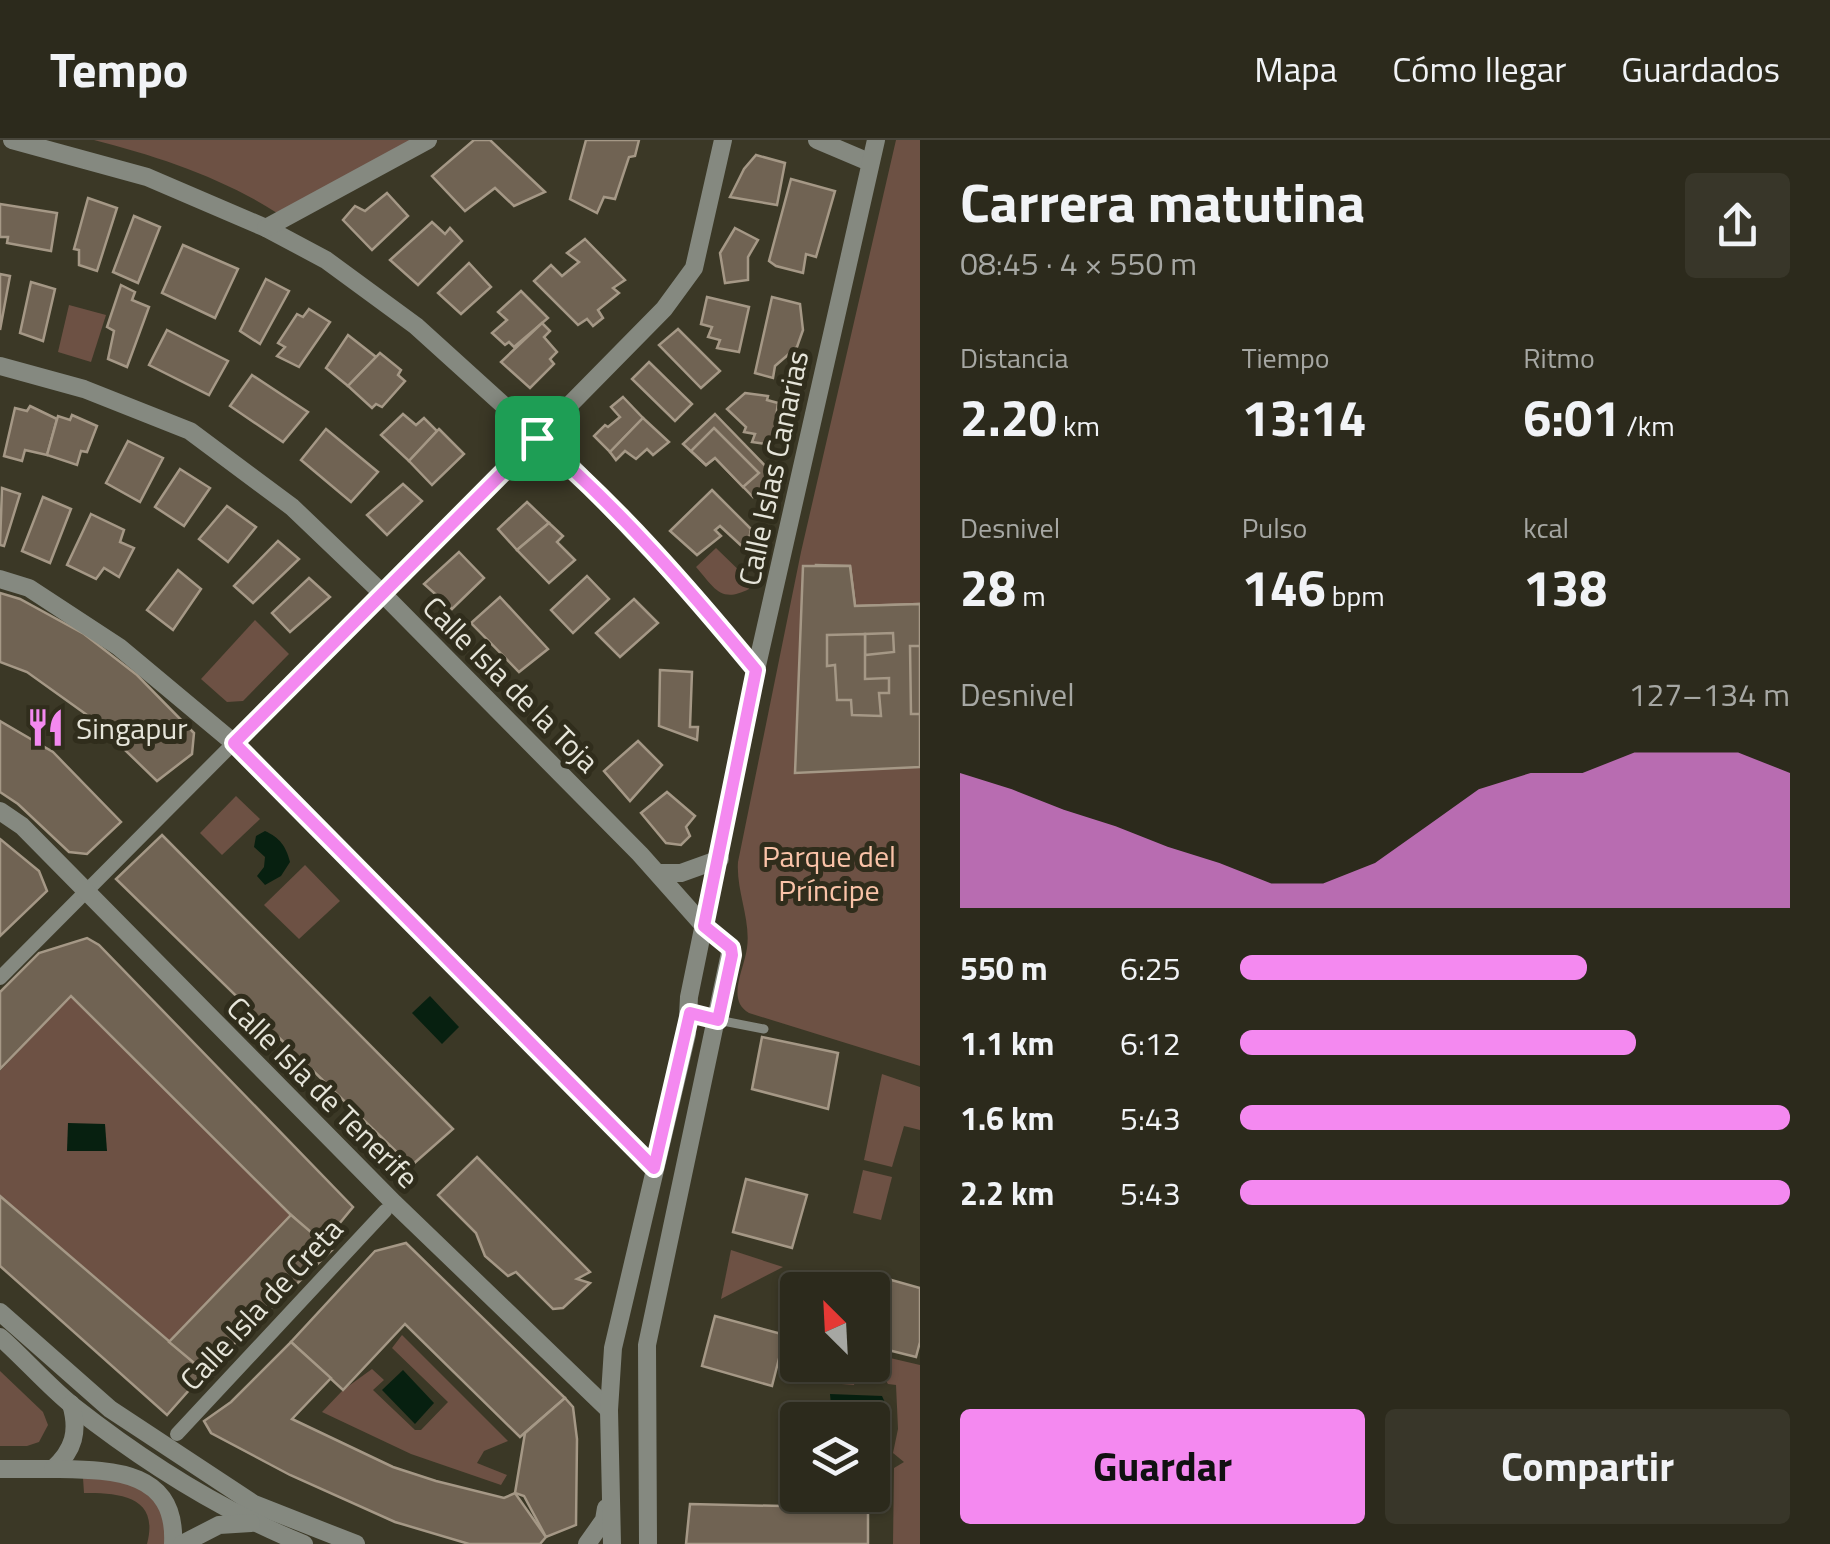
<!DOCTYPE html>
<html lang="es">
<meta charset="utf-8">
<style>
:root{--surface:#2c2a1c;--page:#383629;--text:#f1f3f6;--muted:#a6a7a3;--line:#48463b;--accent:#f489f0}
body{margin:0;font-family:"Titillium Web",sans-serif;background:var(--page);color:var(--text);height:100vh;display:flex;flex-direction:column;font-size:38px;white-space:nowrap}
*{box-sizing:border-box;margin:0}
p{font-size:32px;color:var(--muted)}
.icon{flex:none;width:55px;height:55px;fill:none;stroke:currentColor;stroke-width:2;stroke-linecap:round;stroke-linejoin:round}
.map{position:relative;flex:1;overflow:hidden}
.panel{display:flex;flex-direction:column;background:var(--surface);width:910px}
.panel>*{flex:none}
.needle{width:65px;rotate:336deg}
.fabs{position:absolute;left:780px;top:1132px;display:grid;gap:20px}
.fabs a{display:grid;place-items:center;width:110px;height:110px;border-radius:10px;background:var(--surface);box-shadow:0 2px 8px #0004,0 0 0 2px var(--line);font-size:50px}
.pin{position:absolute;display:grid;place-items:center;width:85px;height:85px;color:#fff;margin:-42px;border-radius:20px;box-shadow:0 5px 15px #0006}
.round{display:grid;place-items:center;flex:none;width:105px;height:105px;border-radius:10px;background:var(--page)}
.head{display:flex;align-items:center;justify-content:space-between;height:170px;padding:0 40px}
h1{font-size:55px;font-weight:700;line-height:75px}
.figures{display:grid;grid-template-columns:repeat(3,1fr);gap:15px;height:170px;padding:10px 40px}
.figures div{display:grid;align-content:center}
.figures b{font-size:50px;font-weight:700}
.figures small{font-size:28px;font-weight:400}
.figures p{font-size:28px}
.chart{height:280px;padding:20px 40px}
.chart p{display:flex;justify-content:space-between}
.chart svg{width:100%;height:180px;margin-top:10px;fill:var(--accent);opacity:.7}
.button{display:flex;gap:20px;margin-top:auto;padding:20px 40px}
.button a{flex:1;height:115px;border-radius:10px;background:var(--accent);color:#111;font-size:40px;font-weight:700;line-height:115px;text-align:center}
.button a+a{background:var(--page);color:var(--text)}
ul{padding:0 40px;list-style:none;font-size:32px}
li{display:grid;grid-template-columns:160px 120px 1fr;align-items:center;height:75px}
li i{height:25px;border-radius:12px;background:var(--accent)}
header{display:flex;align-items:center;gap:60px;box-sizing:border-box;height:140px;padding:0 50px;background:var(--surface);border-bottom:2px solid var(--line)}
header strong{font-size:48px}
nav{display:flex;gap:55px;margin-inline-start:auto;font-size:35px}
main{display:flex;flex:1;min-height:0}
.map>svg:first-child{display:block}
</style>
<header>
<strong>Tempo</strong>
<nav><a>Mapa</a><a>Cómo llegar</a><a>Guardados</a></nav>
</header>
<main>
<div class="map">
<svg width="920" height="1404" viewBox="0 0 920 1404">
<rect width="100%" height="100%" fill="#3b3826"/>
<g fill="#6d5144">
<path d="M94,0H411L277,73C223,38 157,16 94,0Z"/>
<path d="M896,0H920V926L749,873C726,860 744,830 747,808C751,779 736,751 738,722L801,412Z"/>
<polygon points="69,165 106,175 91,222 58,212"/>
<path d="M716,408L751,442L749,449C720,464 714,447 696,427Z"/>
<polygon points="255,480 289,514 243,561 227,562 201,539"/>
<polygon points="236,656 260,679 222,715 200,693"/>
<polygon points="305,725 340,761 299,799 264,765"/>
<polygon points="71,856 291,1075 169,1202 0,1056 0,931"/>
<polygon points="882,934 920,947 920,990 904,986 892,1027 864,1020"/>
<polygon points="863,1030 892,1037 881,1080 853,1073"/>
<polygon points="731,1110 783,1127 721,1159"/>
<polygon points="402,1195 508,1301 484,1311 477,1323 507,1335 501,1345 411,1314 322,1272 343,1250 372,1229 384,1240 373,1250 415,1290 421,1290 448,1262 392,1208"/>
<polygon points="873,1214 920,1225 920,1404 893,1404 894,1328 904,1322 893,1313 898,1289 896,1245 888,1244 880,1231 871,1228 857,1232 854,1245 829,1243 837,1225 872,1225"/>
<polygon points="0,1231 43,1272 48,1285 39,1302 27,1306 0,1306"/>
<path d="M83,1338C98,1339 119,1337 132,1343C154,1353 172,1381 165,1404H147C160,1355 118,1353 84,1353Z"/>
</g>
<g fill="#072010">
<path d="M265,691C280,698 286,706 290,722L281,736L265,745L257,736L264,727L265,717L254,707L256,696Z"/>
<polygon points="430,856 459,887 442,904 412,873"/>
<polygon points="68,983 105,984 107,1011 67,1011"/>
<polygon points="403,1230 434,1263 415,1284 382,1250"/>
<polygon points="830,1254 882,1256 887,1267 886,1277 832,1277"/>
</g>
<g fill="#706353" stroke="#a59886" stroke-width="2.5">
<polygon points="474,0 490,0 545,52 514,66 495,48 465,71 432,36"/>
<polygon points="586,0 639,0 635,16 629,17 615,59 604,57 597,73 570,59"/>
<polygon points="756,15 785,23 777,65 730,57 744,29"/>
<polygon points="791,39 835,51 816,117 806,114 803,133 776,126 769,121"/>
<polygon points="387,53 408,76 372,110 343,80 355,66 365,71"/>
<polygon points="88,58 117,68 97,131 79,125 79,110 74,109"/>
<polygon points="0,64 57,73 51,111 7,103 8,97 0,97"/>
<polygon points="134,76 160,87 138,143 113,132"/>
<polygon points="432,82 445,94 450,88 462,101 418,145 390,120"/>
<polygon points="735,88 758,100 748,117 748,140 725,143 720,113"/>
<polygon points="585,99 625,140 613,148 619,153 598,170 603,178 593,186 587,179 578,185 534,141 551,125 562,136 579,122 567,113"/>
<polygon points="183,105 238,129 215,178 162,153"/>
<polygon points="469,123 491,147 461,174 438,153"/>
<polygon points="0,134 10,136 0,190"/>
<polygon points="266,139 289,151 260,204 240,191"/>
<polygon points="31,142 55,149 43,201 20,193"/>
<polygon points="121,145 135,152 132,160 149,167 127,227 108,219 114,191 107,187"/>
<polygon points="521,151 548,178 514,207 509,202 505,205 492,193 507,180 498,172"/>
<polygon points="707,157 749,167 739,212 717,208 720,200 708,197 712,187 701,184"/>
<polygon points="772,157 800,164 803,190 797,207 775,226 773,238 755,233"/>
<polygon points="309,169 330,182 299,227 277,216 285,207 278,203 297,174 303,177"/>
<polygon points="542,183 550,191 544,197 557,212 550,219 554,224 530,248 501,222"/>
<polygon points="678,189 720,231 701,248 659,205"/>
<polygon points="167,190 228,221 209,255 149,225"/>
<polygon points="348,195 376,217 348,246 326,228"/>
<polygon points="380,213 401,230 398,235 405,241 382,267 376,264 372,268 348,246"/>
<polygon points="649,222 692,264 675,281 632,239"/>
<polygon points="252,235 308,272 283,302 230,266"/>
<polygon points="745,253 768,256 767,260 778,263 776,277 779,278 773,305 752,302 755,294 744,292 746,287 727,269"/>
<polygon points="623,257 643,278 610,312 594,296 605,285 608,287 620,277 611,267"/>
<polygon points="30,266 57,279 47,315 25,310 22,321 4,316 15,268 27,271"/>
<polygon points="403,274 416,285 424,278 437,291 409,321 381,295"/>
<polygon points="715,274 775,336 753,357 715,318 706,325 683,304"/>
<polygon points="72,275 97,286 87,312 81,311 77,325 47,315 58,276 70,280"/>
<polygon points="643,278 669,302 653,315 647,309 636,319 625,311 616,320 610,312"/>
<polygon points="714,288 759,333 743,347 715,318 706,325 691,311"/>
<polygon points="326,289 378,332 351,362 301,320"/>
<polygon points="439,289 464,314 432,345 409,321"/>
<polygon points="128,301 163,318 140,362 106,343"/>
<polygon points="180,329 210,348 184,386 155,367"/>
<polygon points="403,344 422,361 387,395 367,375"/>
<polygon points="2,348 20,354 4,406 0,405"/>
<polygon points="712,350 751,389 747,411 720,386 715,390 721,396 697,415 670,391"/>
<polygon points="43,357 71,369 50,423 22,411"/>
<polygon points="527,362 549,383 517,410 498,389"/>
<polygon points="227,366 256,387 228,422 199,399"/>
<polygon points="91,374 124,390 120,402 134,408 119,437 104,428 96,439 67,425"/>
<polygon points="549,383 563,396 557,402 575,420 549,443 517,410"/>
<polygon points="278,401 299,419 253,463 234,446"/>
<polygon points="459,412 484,438 452,469 424,444"/>
<polygon points="816,425 850,426 855,466 920,464 920,482 820,487"/>
<polygon points="803,426 850,426 855,466 920,464 920,627 795,633"/>
<polygon points="178,430 201,449 173,490 147,470"/>
<polygon points="587,436 609,459 573,493 551,470"/>
<polygon points="309,438 330,457 290,492 272,473"/>
<polygon points="0,453 20,459 84,494 137,535 194,593 192,614 157,641 94,580 27,532 0,522"/>
<polygon points="500,457 548,509 519,532 471,483"/>
<polygon points="634,459 658,483 620,517 596,493"/>
<polygon points="893,493 894,512 865,515 865,494"/>
<polygon points="865,494 865,539 889,538 889,553 879,553 881,576 852,575 851,560 837,560 835,525 827,526 827,495"/>
<polygon points="910,506 920,506 920,574 911,574"/>
<polygon points="660,530 692,532 690,587 698,587 697,600 659,586"/>
<polygon points="0,581 53,612 121,682 87,714 69,712 18,664 0,652"/>
<polygon points="638,601 662,625 630,661 604,631"/>
<polygon points="667,652 695,676 686,687 690,696 681,705 666,703 641,673"/>
<polygon points="162,695 453,989 411,1026 116,739"/>
<polygon points="0,699 39,731 47,751 0,796"/>
<polygon points="87,798 99,805 353,1067 325,1101 319,1101 291,1075 71,856 0,929 0,852 39,813"/>
<polygon points="762,897 838,913 828,969 752,949"/>
<polygon points="477,1017 590,1132 577,1139 590,1143 563,1168 553,1169 516,1132 508,1136 485,1116 476,1093 438,1055"/>
<polygon points="746,1039 807,1055 792,1108 733,1092"/>
<polygon points="0,1056 205,1232 167,1275 0,1126"/>
<polygon points="291,1075 332,1110 205,1232 169,1202"/>
<polygon points="406,1103 565,1258 520,1297 405,1184 343,1250 291,1202 375,1111"/>
<polygon points="870,1134 920,1148 920,1202 916,1217 872,1206 872,1150 866,1150"/>
<polygon points="715,1176 785,1195 772,1246 702,1226"/>
<polygon points="291,1202 331,1238 292,1279 393,1327 436,1341 504,1358 515,1353 546,1397 540,1404 469,1404 395,1382 290,1335 211,1293 204,1281 231,1262"/>
<polygon points="565,1258 573,1267 577,1299 576,1385 546,1397 524,1356 515,1353 525,1293"/>
<polygon points="690,1364 868,1368 868,1404 686,1404"/>
</g>
<g fill="none" stroke-linecap="round" stroke-linejoin="round">
<polyline stroke="#858980" stroke-width="9" points="718,880 764,889"/>
<g stroke="#858980" stroke-width="14">
<polyline points="0,838 537,298"/>
<polyline points="177,1294 385,1071"/>
</g>
<g stroke="#858980" stroke-width="18">
<polyline points="12,0 147,37 266,88 326,120 416,186 573,328 695,457 756,530"/>
<polyline points="817,0 869,22"/>
<polyline points="266,88 428,0"/>
<polyline points="0,226 84,249 190,291 292,367 382,453 640,714 704,786 731,808 647,1205 648,1404"/>
<polyline points="537,298 664,169 694,128 723,0"/>
<polyline points="0,439 29,448 119,507 234,603 654,1028"/>
<polyline points="0,671 22,686 394,1063 609,1270"/>
<polyline points="658,733 681,733 720,719"/>
<polyline points="0,1172 110,1269 254,1364 356,1404"/>
<path d="M0,1197C25,1219 47,1245 73,1266C143,1321 221,1371 304,1404"/>
<path d="M0,1329H53C74,1310 79,1291 71,1264"/>
<path d="M53,1329C109,1330 177,1328 173,1404"/>
<polyline points="182,1404 219,1385 251,1383"/>
<polyline points="587,1404 604,1380 606,1368"/>
<polyline points="612,1404 609,1270 613,1208 687,894 689,857 756,530 876,0"/>
</g>
</g>
<g fill="none" stroke-linecap="round" stroke-linejoin="round">
<defs>
<path id="route" d="M537,298C618,367 689,449 756,530L704,786L731,808L732,815L718,880L690,873L654,1028L234,603Z"/>
</defs>
<use href="#route" stroke="#fff" stroke-width="20"/>
<use href="#route" stroke="#f489f0" stroke-width="12"/>
</g>
<defs>
<symbol id="restaurant-bare" viewBox="-9 -9 18 18"><path d="M-5-6h1v4h1v-4h1v4h1v-4h1v5L-1.5 .5V6h-2V.5L-5-1ZM5-6V6H3V1.5H1.5Q1.5-4 5-6Z" fill="#f489f0" stroke="#302d1c" stroke-width="2.5" paint-order="stroke"/></symbol>
</defs>
<g fill-rule="evenodd">
<use href="#restaurant-bare" x="18" y="560" width="55" height="55"/>
</g>
<g text-anchor="middle" dominant-baseline="central" stroke-width="10" stroke-linejoin="round" paint-order="stroke">
<g font-size="30" fill="#e6e5da" stroke="#302d1c">
<text transform="translate(773 328) rotate(-78)">Calle Islas Canarias</text>
<text transform="translate(511 544) rotate(45)">Calle Isla de la Toja</text>
<text transform="translate(323 952) rotate(45)">Calle Isla de Tenerife</text>
<text transform="translate(261 1164) rotate(-47)">Calle Isla de Creta</text>
</g>
<g font-size="30" fill="#e6e5da" stroke="#302d1c" text-anchor="start">
<text x="76" y="588">Singapur</text>
</g>
<g font-size="30" fill="#fac3a8" stroke="#302d1c">
<text x="829" y="716">Parque del<tspan x="829" dy="34">Príncipe</tspan></text>
</g>
</g>
</svg>
<div class="fabs">
<a><svg class="needle" viewBox="-14 -14 28 28"><path d="M0-13l5 13h-10z" fill="#e53935"/><path d="M0 13l5-13h-10z" fill="#a6a7a3"/></svg></a>
<a><svg class="icon" aria-label="layers" viewBox="0 0 24 24"><path d="M12 4l9 5-9 5-9-5zM3 14l9 5 9-5"/></svg></a>
</div>
<div class="pin" style="left:537px;top:298px;background:#1e9e55"><svg class="icon" aria-label="arrive" viewBox="0 0 24 24"><path d="M6 21V4h12l-3 4 3 4H6"/></svg></div>
</div>
<section class="panel">
<div class="head"><div><h1>Carrera matutina</h1><p>08:45 · 4 × 550 m</p></div><a class="round"><svg class="icon" aria-label="share" viewBox="0 0 24 24"><path d="M12 15V3M7 8l5-5 5 5M5 13v7h14v-7"/></svg></a></div>
<div class="figures">
<div><p>Distancia</p><b>2.20<small> km</small></b></div>
<div><p>Tiempo</p><b>13:14</b></div>
<div><p>Ritmo</p><b>6:01<small> /km</small></b></div>
</div>
<div class="figures">
<div><p>Desnivel</p><b>28<small> m</small></b></div>
<div><p>Pulso</p><b>146<small> bpm</small></b></div>
<div><p>kcal</p><b>138</b></div>
</div>
<div class="chart"><p><span>Desnivel</span>127–134 m</p>
<svg viewBox="0 0 160 44" preserveAspectRatio="none"><path d="M0 44V11L10 15L20 20L30 24L40 29L50 33L60 38L70 38L80 33L90 24L100 15L110 11L120 11L130 6L140 6L150 6L160 11V44z"/></svg>
</div>
<ul>
<li><b>550 m</b>6:25<i style="width:63%"></i></li>
<li><b>1.1 km</b>6:12<i style="width:72%"></i></li>
<li><b>1.6 km</b>5:43<i style="width:100%"></i></li>
<li><b>2.2 km</b>5:43<i style="width:100%"></i></li>
</ul>
<div class="button"><a>Guardar</a><a>Compartir</a></div>
</section>
</main>
